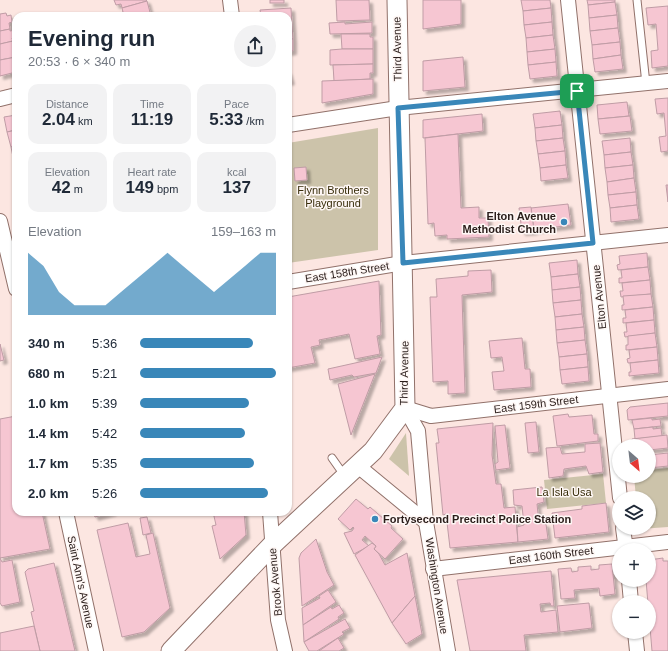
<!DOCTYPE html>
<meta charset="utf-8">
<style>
:root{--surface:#fff;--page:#f2f2f3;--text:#1f2937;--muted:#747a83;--accent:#3987b9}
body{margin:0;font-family:Arial,sans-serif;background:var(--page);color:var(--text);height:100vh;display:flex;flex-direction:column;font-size:15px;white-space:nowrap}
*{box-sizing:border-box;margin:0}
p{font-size:13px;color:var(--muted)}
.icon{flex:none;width:22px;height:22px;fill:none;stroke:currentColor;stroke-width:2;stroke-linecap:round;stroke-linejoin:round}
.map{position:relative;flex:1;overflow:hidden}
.drawer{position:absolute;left:12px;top:12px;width:280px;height:504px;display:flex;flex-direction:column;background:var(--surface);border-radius:12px;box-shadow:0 1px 3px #0004}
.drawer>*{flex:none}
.needle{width:26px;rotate:152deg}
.fabs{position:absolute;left:612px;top:439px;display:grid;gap:8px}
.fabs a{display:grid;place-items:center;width:44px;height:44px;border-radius:50%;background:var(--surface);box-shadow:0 1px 3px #0004;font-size:20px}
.pin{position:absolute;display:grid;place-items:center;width:34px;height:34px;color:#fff;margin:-17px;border-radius:8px;box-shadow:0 2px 6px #0006}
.round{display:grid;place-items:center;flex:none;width:42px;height:42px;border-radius:21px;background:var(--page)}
.overview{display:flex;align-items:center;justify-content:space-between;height:68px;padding:0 16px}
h1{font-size:22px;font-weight:700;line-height:30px}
.metrics{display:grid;grid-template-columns:repeat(3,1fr);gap:6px;height:68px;padding:4px 16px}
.metrics div{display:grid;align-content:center;border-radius:10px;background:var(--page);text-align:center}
.metrics b{font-size:17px;font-weight:700}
.metrics small{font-size:11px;font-weight:400}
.metrics p{font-size:11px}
.chart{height:112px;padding:8px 16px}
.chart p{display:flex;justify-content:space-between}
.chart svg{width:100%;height:72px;margin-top:4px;fill:var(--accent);opacity:.7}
ul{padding:0 16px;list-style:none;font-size:13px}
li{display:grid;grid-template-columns:64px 48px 1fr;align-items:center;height:30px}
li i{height:10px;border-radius:5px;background:var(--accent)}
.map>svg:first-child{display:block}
</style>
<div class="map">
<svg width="668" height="651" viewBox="0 0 668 651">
<defs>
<filter id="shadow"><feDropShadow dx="3.5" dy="3.5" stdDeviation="1" flood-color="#0004"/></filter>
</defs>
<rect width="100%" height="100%" fill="#fce6e1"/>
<g fill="#ccc3aa">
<polygon points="378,128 378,250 288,263 288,143"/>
<polygon points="406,433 409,476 389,459"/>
<polygon points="668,468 668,527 640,529 649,528 649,498 636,498 634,476 649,476 649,470"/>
<polygon points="603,474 606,503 547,509 544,480"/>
</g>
<g fill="#f6c6d2" stroke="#bf9ca5" filter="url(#shadow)">
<polygon points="114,0 146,0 147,1 122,8 121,4 116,5"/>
<rect x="270" y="0" width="14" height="3"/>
<polygon points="336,0 369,0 370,20 337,21"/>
<polygon points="423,0 461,0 461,24 423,29"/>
<polygon points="521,0 550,0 551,8 523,11"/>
<polygon points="587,0 615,0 615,2 588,5"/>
<polygon points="147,1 151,16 119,16 118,14 123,12 122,8"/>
<polygon points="615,2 617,15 589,18 588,5"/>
<polygon points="668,6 668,66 652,68 651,51 658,50 656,24 648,25 646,8"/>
<polygon points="291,8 292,24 288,24 288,16 261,16 260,10"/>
<polygon points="551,8 552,22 524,25 523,11"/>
<polygon points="6,13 7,16 11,15 12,22 9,23 10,29 0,31 0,14"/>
<polygon points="617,15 618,28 590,31 589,18"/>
<polygon points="345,22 345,24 372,22 372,33 330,34 329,23"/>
<polygon points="552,22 553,35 526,38 524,25"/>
<polygon points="288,24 292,24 293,39 288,39"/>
<polygon points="618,28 620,42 592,45 590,31"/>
<polygon points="10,29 10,31 15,30 16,37 12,38 13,41 0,44 0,31"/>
<polygon points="341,34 370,34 370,37 373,37 373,49 342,49"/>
<polygon points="553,35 555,49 527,52 526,38"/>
<polygon points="288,39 293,39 293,51 288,52"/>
<polygon points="13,41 14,46 16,45 16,57 0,60 0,44"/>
<polygon points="620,42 621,55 593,59 592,45"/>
<polygon points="342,49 373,49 373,64 330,65 330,50"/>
<polygon points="555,49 556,62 528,65 527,52"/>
<polygon points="621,55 623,69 595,72 593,59"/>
<polygon points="16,57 16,72 0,76 0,60"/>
<polygon points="463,57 465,87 423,91 423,61"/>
<polygon points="556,62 557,76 530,79 528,65"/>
<polygon points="373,64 373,73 370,73 370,79 334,81 333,65"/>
<polygon points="288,71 291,81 288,82"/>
<polygon points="373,79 373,94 322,103 322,81"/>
<polygon points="668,98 668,151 661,152 659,137 666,136 664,113 657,114 655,99"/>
<polygon points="627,102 629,116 598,119 597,105"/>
<polygon points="560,111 562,125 535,128 533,114"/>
<polygon points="482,114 483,131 423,138 423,120"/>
<polygon points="16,115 16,130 7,132 4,117"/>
<polygon points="630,116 632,131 600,134 598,119"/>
<polygon points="562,125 563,138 536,141 535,128"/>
<polygon points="16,130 16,145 11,147 7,132"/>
<polygon points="458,134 461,208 479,207 479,218 488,218 489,237 447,239 447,235 435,236 434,223 428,224 425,138"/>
<polygon points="563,138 565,151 538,154 536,141"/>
<polygon points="630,138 631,152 604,155 602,141"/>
<polygon points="16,145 16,161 14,162 11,147"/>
<polygon points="565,151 566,165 540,168 538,154"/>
<polygon points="631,152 633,165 605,168 604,155"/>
<polygon points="566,165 568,178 541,181 540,168"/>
<polygon points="633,165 634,178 607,182 605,168"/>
<polygon points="306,167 307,180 295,181 294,168"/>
<polygon points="634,178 636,192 608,195 607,182"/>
<polygon points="666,185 668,185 668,202"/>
<polygon points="636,192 637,205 610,208 608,195"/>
<polygon points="568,204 571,225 534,230 531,208"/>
<polygon points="637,205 639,219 611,222 610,208"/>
<polygon points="531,207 534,231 522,232 519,208"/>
<polygon points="647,253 648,267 618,270 617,265 620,264 619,256"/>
<polygon points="577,260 578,274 551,277 549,263"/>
<polygon points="648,267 650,280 619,283 619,278 622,278 621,270"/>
<polygon points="491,270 492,292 462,295 465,393 448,394 448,381 433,382 430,297 437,297 436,279 468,276 468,271"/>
<polygon points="578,274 580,287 552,290 551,277"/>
<polygon points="650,280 651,294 621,297 620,291 623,291 622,283"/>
<polygon points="379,281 381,335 377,336 380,354 355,359 349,334 319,340 320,345 311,347 315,363 288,368 288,297"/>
<polygon points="580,287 581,300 553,303 552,290"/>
<polygon points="651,294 653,307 622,310 622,305 624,305 623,296"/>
<polygon points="581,300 582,314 555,317 553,303"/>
<polygon points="653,307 654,320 623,323 623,318 626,318 625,310"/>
<polygon points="582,314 584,327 556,330 555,317"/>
<polygon points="654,320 655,333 625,337 624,332 627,332 626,323"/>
<polygon points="584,327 585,340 557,343 556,330"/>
<polygon points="655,333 657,347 626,350 626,345 628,345 628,336"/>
<polygon points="522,338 525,369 530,369 531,387 494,390 492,372 504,371 502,357 491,358 489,341"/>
<polygon points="585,340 587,354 559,357 557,343"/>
<polygon points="0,344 4,360 0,361"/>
<polygon points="657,347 658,360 628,363 627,359 630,358 629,350"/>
<polygon points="587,354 588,367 560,370 559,357"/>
<polygon points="382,357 376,373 354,377 352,375 330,380 328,369"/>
<polygon points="658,360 659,373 629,376 629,372 631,372 630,363"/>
<polygon points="588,367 589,381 562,384 560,370"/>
<polygon points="375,374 351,435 338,384"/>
<polygon points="668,403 668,416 628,420 627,410 630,407"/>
<polygon points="568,414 569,417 592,415 594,434 598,434 598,441 557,446 553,416"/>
<polygon points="16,416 16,512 42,512 50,549 0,558 0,419"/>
<polygon points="652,418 652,420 660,419 661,426 634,429 632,420"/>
<polygon points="536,422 539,452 528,453 525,423"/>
<polygon points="493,423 492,455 496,484 501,484 504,508 515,507 518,542 450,548 446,514 443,515 436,443 439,443 437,429"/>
<polygon points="505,425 510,468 496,470 495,464 498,462 495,426"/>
<polygon points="653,427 653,429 661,428 662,436 635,439 634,429"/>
<polygon points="667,435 668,448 649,450 649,446 633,446 632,439"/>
<polygon points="600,443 603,472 589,474 586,466 564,469 563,476 549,478 546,448 560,447 562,454 585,452 585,444"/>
<polygon points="668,453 668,466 649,468 649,455"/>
<polygon points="542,487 544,502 537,504 539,523 546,524 548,539 518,542 517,527 524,525 522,506 514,505 513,490"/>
<polygon points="356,499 368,509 370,507 392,526 391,528 403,539 385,559 374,549 376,546 365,536 362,540 369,546 354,554 344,533 352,531 354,528 353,527 350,530 338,519"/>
<polygon points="606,503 609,532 555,538 552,513 582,509 582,506"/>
<polygon points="649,505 652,505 652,513 649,514"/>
<polygon points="93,512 113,512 95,517"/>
<polygon points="213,512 244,512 246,535 220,559 212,526 216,525"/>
<polygon points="147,517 151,533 143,535 140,518"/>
<polygon points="128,523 136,557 150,554 146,535 153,533 170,608 144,632 122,637 97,530"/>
<polygon points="316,539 327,572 334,585 302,606 299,558 301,553"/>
<polygon points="372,543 376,546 374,549 379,554 385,565 407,553 415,596 392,623 355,555"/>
<polygon points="0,558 2,562 12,560 20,602 2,606 0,603"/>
<polygon points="663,558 663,561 668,561 668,651 652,651 646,580 649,580 649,560"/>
<polygon points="54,563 75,651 40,651 31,612 34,611 25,572 28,569"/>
<polygon points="612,564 615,594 600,596 599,588 574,590 575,598 561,599 558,569 571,568 572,572 578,571 578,567 591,566 591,570 599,569 599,565"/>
<polygon points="551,571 554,606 551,606 550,603 540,604 541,612 556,610 558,632 524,635 526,651 470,651 457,580"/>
<polygon points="328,590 336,602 303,625 302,608 320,598 319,596"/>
<polygon points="415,596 422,634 406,644 392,623"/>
<polygon points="589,603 592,628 560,632 557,606"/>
<polygon points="339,605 344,613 338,617 339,619 304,642 303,625 331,607 332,609"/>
<polygon points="345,619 350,628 342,632 344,634 317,651 309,651 304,642"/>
<polygon points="34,626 40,651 0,651 0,633"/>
<polygon points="338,638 344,648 339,651 319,651"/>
</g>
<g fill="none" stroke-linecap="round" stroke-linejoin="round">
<defs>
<g id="service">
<polyline points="637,0 646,84"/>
<polyline points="332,458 344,475"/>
</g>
<g id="minor">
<polyline points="230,0 232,16"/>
<polyline points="568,0 620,498"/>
<polyline points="0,99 16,95"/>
<polyline points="288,125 398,108 668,81"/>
<polyline points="0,221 16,289"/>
<polyline points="288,282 403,263 668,235"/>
<polyline points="405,408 431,416 668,389"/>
<polyline points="405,408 418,431 426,522 448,651"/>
<polyline points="358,466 426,522"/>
<polyline points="66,512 96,651"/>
<polyline points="270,512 278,620 285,651"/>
<polyline points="623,528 626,550"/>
<polyline points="433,569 668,542"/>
<polyline points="629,580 631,602"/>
<polyline points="635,632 637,651"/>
</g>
<polyline id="secondary" points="171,651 272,545 373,451 405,408 397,0"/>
</defs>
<use href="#service" stroke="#91716a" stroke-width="9"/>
<use href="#minor" stroke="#91716a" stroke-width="16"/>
<use href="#secondary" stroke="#91716a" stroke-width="21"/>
<use href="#service" stroke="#fff" stroke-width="7"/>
<use href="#minor" stroke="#fff" stroke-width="14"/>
<use href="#secondary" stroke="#fff" stroke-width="19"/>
</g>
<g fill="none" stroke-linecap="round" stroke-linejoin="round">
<defs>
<polygon id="route" points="577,91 593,243 403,263 398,108"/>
</defs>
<use href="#route" stroke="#fff" stroke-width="8"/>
<use href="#route" stroke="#3987b9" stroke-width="5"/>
</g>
<g fill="#3987b9" stroke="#fef7f5" stroke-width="1.5">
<circle cx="564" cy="222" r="4"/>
<circle cx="375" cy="519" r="4"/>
</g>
<g text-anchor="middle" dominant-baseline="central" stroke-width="3" stroke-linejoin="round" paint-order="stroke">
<g font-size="11" fill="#2a1d1a" stroke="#fef7f5">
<text transform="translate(397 49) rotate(-91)">Third Avenue</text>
<text transform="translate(347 272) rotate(-9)">East 158th Street</text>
<text transform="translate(599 297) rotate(-96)">Elton Avenue</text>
<text transform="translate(404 373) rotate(-89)">Third Avenue</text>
<text transform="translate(536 404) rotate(-7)">East 159th Street</text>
<text transform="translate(551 555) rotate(-7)">East 160th Street</text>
<text transform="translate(81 582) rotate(78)">Saint Ann's Avenue</text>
<text transform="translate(275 582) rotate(-95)">Brook Avenue</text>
<text transform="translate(437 586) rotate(81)">Washington Avenue</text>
</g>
<g font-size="11" fill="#372c09" stroke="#fef7f5">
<text x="333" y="190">Flynn Brothers<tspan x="333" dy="13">Playground</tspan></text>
<text x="564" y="492">La Isla Usa</text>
</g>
<g font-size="11" font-weight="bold" fill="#2a1d1a" stroke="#fef7f5" text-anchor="end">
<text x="556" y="216">Elton Avenue<tspan x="556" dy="13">Methodist Church</tspan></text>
<text x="383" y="519" text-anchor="start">Fortysecond Precinct Police Station</text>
</g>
</g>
</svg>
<div class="fabs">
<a><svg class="needle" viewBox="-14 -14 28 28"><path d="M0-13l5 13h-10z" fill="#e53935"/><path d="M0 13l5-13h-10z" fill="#747a83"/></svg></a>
<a><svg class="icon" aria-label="layers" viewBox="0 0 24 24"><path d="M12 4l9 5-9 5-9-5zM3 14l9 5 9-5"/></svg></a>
<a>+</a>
<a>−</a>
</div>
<div class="pin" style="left:577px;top:91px;background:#1e9e55"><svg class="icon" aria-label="arrive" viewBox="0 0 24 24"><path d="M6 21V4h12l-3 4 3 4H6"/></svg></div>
<section class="drawer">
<div class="overview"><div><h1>Evening run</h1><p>20:53 · 6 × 340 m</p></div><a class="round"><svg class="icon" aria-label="share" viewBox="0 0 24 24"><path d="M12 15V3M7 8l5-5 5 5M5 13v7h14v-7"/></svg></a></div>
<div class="metrics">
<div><p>Distance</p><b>2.04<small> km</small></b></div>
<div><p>Time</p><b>11:19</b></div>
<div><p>Pace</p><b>5:33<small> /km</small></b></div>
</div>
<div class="metrics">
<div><p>Elevation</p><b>42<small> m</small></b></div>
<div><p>Heart rate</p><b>149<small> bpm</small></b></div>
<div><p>kcal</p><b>137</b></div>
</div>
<div class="chart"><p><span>Elevation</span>159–163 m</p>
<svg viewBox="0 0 160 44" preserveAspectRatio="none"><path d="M0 44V6L10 14L20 30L30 38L40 38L50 38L60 30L70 22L80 14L90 6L100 14L110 22L120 30L130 22L140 14L150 6L160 6V44z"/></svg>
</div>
<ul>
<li><b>340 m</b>5:36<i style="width:83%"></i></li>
<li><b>680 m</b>5:21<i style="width:100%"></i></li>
<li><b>1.0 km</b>5:39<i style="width:80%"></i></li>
<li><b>1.4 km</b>5:42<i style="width:77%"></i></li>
<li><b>1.7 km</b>5:35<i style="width:84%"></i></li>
<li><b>2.0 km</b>5:26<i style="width:94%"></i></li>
</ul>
</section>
</div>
